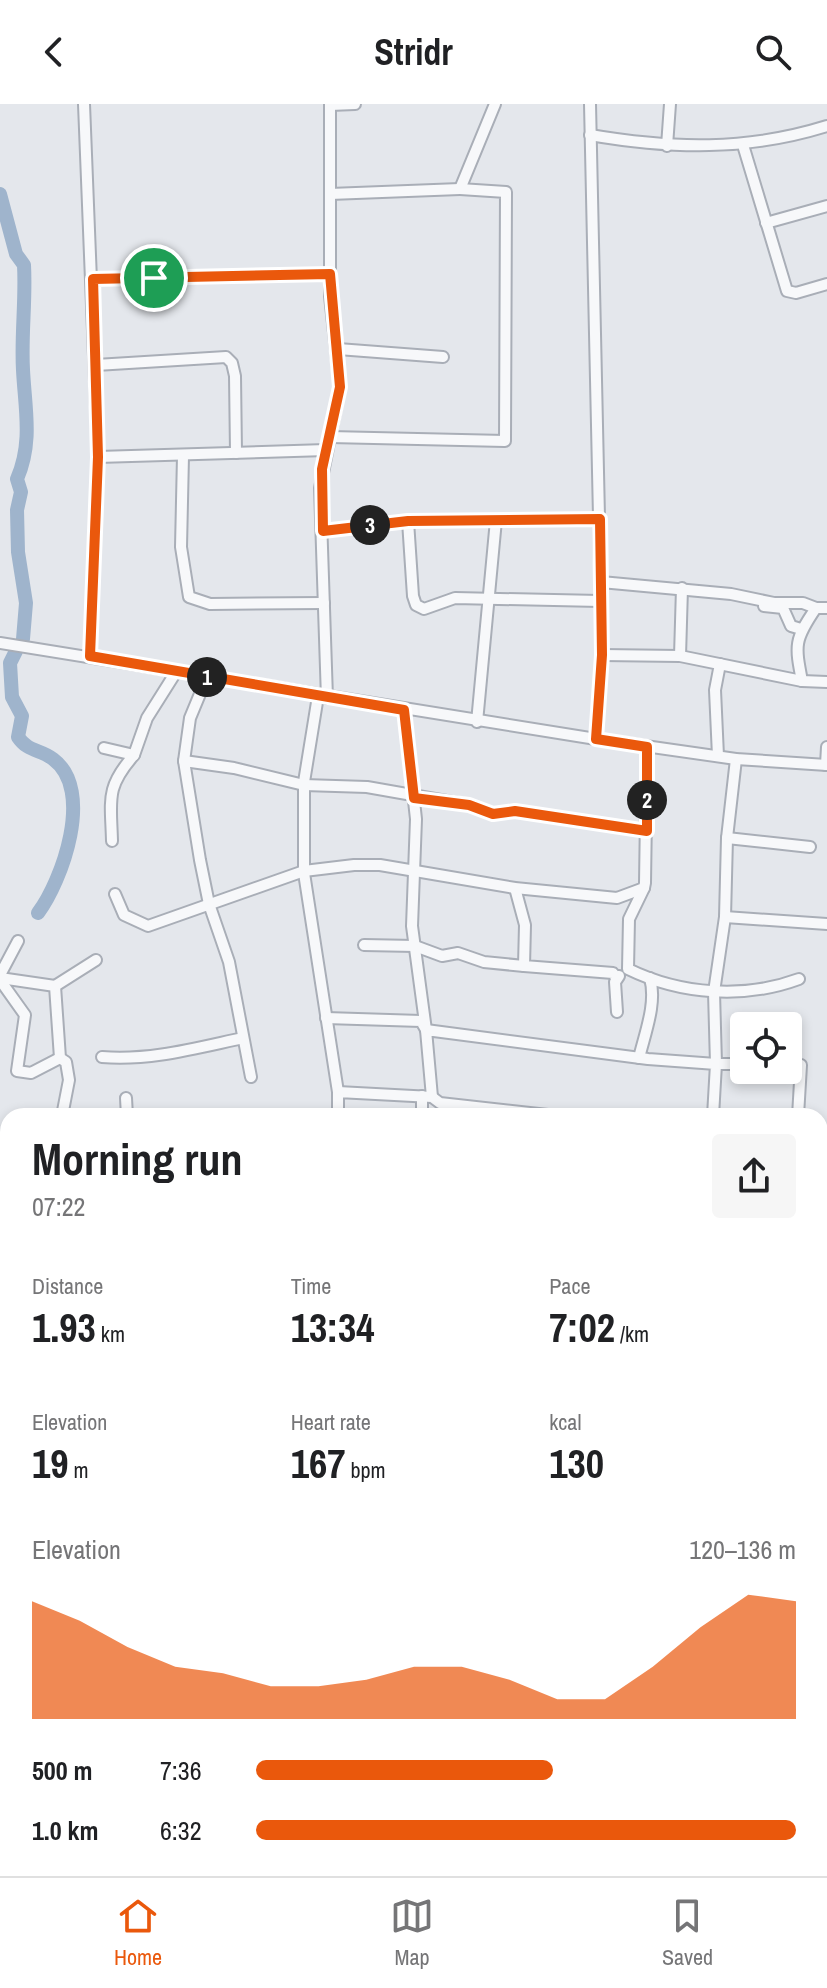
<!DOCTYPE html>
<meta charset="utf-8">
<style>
:root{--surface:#fff;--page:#f6f6f6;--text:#202124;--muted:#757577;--line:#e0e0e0;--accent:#ea580c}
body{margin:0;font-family:"Archivo Narrow",sans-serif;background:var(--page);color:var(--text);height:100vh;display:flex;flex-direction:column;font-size:30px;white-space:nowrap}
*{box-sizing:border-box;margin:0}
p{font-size:26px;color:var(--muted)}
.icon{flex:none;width:44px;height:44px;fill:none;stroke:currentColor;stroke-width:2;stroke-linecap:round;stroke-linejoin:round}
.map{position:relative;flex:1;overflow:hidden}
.side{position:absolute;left:0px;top:1004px;width:828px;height:768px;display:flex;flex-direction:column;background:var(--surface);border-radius:24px 24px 0 0;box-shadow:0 4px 12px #0003}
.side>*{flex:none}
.tools{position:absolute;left:730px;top:908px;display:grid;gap:16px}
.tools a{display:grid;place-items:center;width:72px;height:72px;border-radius:8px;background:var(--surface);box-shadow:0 4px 12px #0003;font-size:40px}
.pin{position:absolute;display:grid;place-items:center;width:68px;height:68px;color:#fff;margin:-34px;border:4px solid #fff;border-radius:50%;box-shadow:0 2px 8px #0007}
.km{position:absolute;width:40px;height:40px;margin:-20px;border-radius:50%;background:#222;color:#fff;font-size:22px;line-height:40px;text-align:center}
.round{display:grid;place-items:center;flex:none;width:84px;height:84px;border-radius:8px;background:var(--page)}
.headline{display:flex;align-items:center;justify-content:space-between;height:136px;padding:0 32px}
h1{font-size:44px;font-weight:700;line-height:60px}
.stats{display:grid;grid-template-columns:repeat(3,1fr);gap:12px;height:136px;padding:8px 32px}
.stats div{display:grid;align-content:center}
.stats b{font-size:40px;font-weight:700}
.stats small{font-size:22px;font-weight:400}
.stats p{font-size:22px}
.chart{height:224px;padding:16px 32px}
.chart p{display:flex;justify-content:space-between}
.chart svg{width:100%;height:144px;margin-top:8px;fill:var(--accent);opacity:.7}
ul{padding:0 32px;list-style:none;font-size:26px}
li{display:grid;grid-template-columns:128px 96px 1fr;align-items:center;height:60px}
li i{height:20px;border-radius:10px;background:var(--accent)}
header{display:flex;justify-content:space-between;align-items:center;height:104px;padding:0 32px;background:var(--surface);font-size:36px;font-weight:700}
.tabs{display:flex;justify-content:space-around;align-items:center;height:112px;border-top:2px solid var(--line);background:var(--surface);font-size:22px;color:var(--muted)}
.tabs a{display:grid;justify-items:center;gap:4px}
.tabs .selected{color:var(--accent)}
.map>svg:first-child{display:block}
</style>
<header><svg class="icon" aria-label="back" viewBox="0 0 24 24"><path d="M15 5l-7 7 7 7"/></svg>Stridr<svg class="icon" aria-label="search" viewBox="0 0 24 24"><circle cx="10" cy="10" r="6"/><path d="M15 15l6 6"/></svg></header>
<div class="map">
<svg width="827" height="1772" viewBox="0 0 827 1772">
<rect width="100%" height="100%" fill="#e4e7ec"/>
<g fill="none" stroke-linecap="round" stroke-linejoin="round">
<g stroke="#9fb4cc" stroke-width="14">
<path d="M0,90L16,150L24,161C26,196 21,231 23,266C25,305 33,338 17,375L21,388L17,406L18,448L26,499L23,535"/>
<path d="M16,547L10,559L12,593L22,612L18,633C28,648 40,645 53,655C95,686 62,777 38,809"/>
</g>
<defs>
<g id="minor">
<polyline points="84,0 98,353 90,552"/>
<polyline points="590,0 602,551 596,635"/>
<polyline points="330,1 355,0"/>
<path d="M590,31C672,45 747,47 827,22"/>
<polyline points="743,41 787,187 796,189 827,180"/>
<polyline points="667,42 670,0"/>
<polyline points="330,90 460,85"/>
<polyline points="766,119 827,102"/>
<polyline points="93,175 330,170"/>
<polyline points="338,245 443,253"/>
<polyline points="96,261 226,253 232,259 235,272 236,349"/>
<polyline points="330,333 505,337 506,88 460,85 495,0"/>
<polyline points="183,352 181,443 189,493 210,500 324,499"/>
<polyline points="98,353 326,346"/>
<polyline points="408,417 413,492 416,501 424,505 455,494 600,497"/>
<polyline points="323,427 408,417 600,415"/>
<polyline points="601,478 731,490 774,499 803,499 816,504"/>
<polyline points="764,502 783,504 791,522 801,525"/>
<polyline points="0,539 596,635 736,655 827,661"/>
<polyline points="602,551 680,552 802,577 827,578"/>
<polyline points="680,552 682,484"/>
<polyline points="207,573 190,614 184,657 200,756 209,800 229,858 251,973"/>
<path d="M802,577C795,541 794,536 816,504H827"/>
<polyline points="318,592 304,678 304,769 338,988"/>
<polyline points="327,594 320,384 340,283 330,192 330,0"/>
<polyline points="404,606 416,715 412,822 426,926"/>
<polyline points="477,618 496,416"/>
<polyline points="104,644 134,651 147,614 176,568"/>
<polyline points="718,652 715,586 720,560"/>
<polyline points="736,655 727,734 725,813 714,888 716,960 744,960"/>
<polyline points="184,657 234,664 304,681 367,683 469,701 493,710 515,707 647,727"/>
<polyline points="826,661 827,643"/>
<polyline points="727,734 810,743"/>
<path d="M112,737C111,696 105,684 134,651"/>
<polyline points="515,784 525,821 524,862 613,869 616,874"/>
<path d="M644,784L629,815L628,865C681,891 745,895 799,875"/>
<polyline points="115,790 124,811 148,822 304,767 354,761 380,761 515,784 617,794 644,784 645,779 647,643"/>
<polyline points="725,813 827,820"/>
<polyline points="364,841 415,842 442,852 458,849 484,858 524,862"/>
<polyline points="0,871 18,837"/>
<polyline points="0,874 55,882 60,954 66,958 69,976 62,1012"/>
<polyline points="0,876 25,911 17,967 31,969 60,954"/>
<polyline points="55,882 96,856"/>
<polyline points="617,908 615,878 619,872"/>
<polyline points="326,914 421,917 425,924"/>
<path d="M102,953C150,957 196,944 243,934"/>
<path d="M639,954C645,929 657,899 650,874"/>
<polyline points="788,961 801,961 798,1012"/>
<polyline points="422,992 422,1012"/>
<polyline points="432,993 426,926 648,955 716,960 713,1012"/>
<polyline points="126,994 127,1012"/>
<polyline points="338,1012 338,988 432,993 440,999 557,1012"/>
<polyline points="820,1038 827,1037"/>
<polyline points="820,1077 827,1186"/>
<polyline points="0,1155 8,1154"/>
<polyline points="820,1299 821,1235 827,1215"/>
<polyline points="820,1309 827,1308"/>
<polyline points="0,1335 8,1336"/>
<polyline points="820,1459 827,1456"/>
<polyline points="820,1533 827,1532"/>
<polyline points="820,1597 827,1599"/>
<polyline points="3,1608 8,1602"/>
<polyline points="820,1748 827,1748"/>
<polyline points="126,1764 126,1772"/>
<polyline points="312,1764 314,1772"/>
<polyline points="718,1764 719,1772"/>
<polyline points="551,1768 565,1764"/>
<polyline points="188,1772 191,1764"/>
<polyline points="241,1772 243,1764"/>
<polyline points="395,1772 397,1764"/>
</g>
</defs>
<use href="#minor" stroke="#a9aeb7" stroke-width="14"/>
<use href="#minor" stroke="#f7f8fa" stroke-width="10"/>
</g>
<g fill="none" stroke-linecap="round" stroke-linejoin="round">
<defs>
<polygon id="route" points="330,170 340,283 322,365 323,427 408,417 600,415 602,551 596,635 647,643 647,727 515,707 493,710 469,701 414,694 404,606 90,552 98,353 93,175"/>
</defs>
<use href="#route" stroke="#fff" stroke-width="16"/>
<use href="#route" stroke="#ea580c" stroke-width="10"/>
</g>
</svg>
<div class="tools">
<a><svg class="icon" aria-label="locate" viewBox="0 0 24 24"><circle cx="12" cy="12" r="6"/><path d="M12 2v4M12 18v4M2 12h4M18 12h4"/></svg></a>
</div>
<div class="pin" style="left:154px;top:174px;background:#1e9e55"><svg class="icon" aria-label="arrive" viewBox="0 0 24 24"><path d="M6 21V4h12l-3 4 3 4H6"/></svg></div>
<b class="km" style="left:207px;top:573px">1</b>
<b class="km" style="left:647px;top:696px">2</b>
<b class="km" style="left:370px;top:421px">3</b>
<section class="side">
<div class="headline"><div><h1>Morning run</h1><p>07:22</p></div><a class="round"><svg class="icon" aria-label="share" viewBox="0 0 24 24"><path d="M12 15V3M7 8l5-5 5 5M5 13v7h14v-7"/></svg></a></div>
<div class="stats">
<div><p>Distance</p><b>1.93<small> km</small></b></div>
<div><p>Time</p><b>13:34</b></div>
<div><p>Pace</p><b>7:02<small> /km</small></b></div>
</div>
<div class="stats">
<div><p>Elevation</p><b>19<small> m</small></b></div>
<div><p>Heart rate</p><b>167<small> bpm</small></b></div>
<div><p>kcal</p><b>130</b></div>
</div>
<div class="chart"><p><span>Elevation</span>120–136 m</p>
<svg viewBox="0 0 160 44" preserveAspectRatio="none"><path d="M0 44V8L10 14L20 22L30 28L40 30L50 34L60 34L70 32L80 28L90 28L100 32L110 38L120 38L130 28L140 16L150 6L160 8V44z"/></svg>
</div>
<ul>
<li><b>500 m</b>7:36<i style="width:55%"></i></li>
<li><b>1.0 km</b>6:32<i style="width:100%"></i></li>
</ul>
</section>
</div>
<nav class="tabs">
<a class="selected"><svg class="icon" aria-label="home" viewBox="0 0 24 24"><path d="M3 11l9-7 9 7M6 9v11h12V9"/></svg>Home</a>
<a><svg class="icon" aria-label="map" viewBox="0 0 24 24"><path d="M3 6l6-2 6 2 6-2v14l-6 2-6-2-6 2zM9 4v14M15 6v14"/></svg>Map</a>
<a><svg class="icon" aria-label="saved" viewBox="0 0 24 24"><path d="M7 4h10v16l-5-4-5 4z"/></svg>Saved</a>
</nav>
